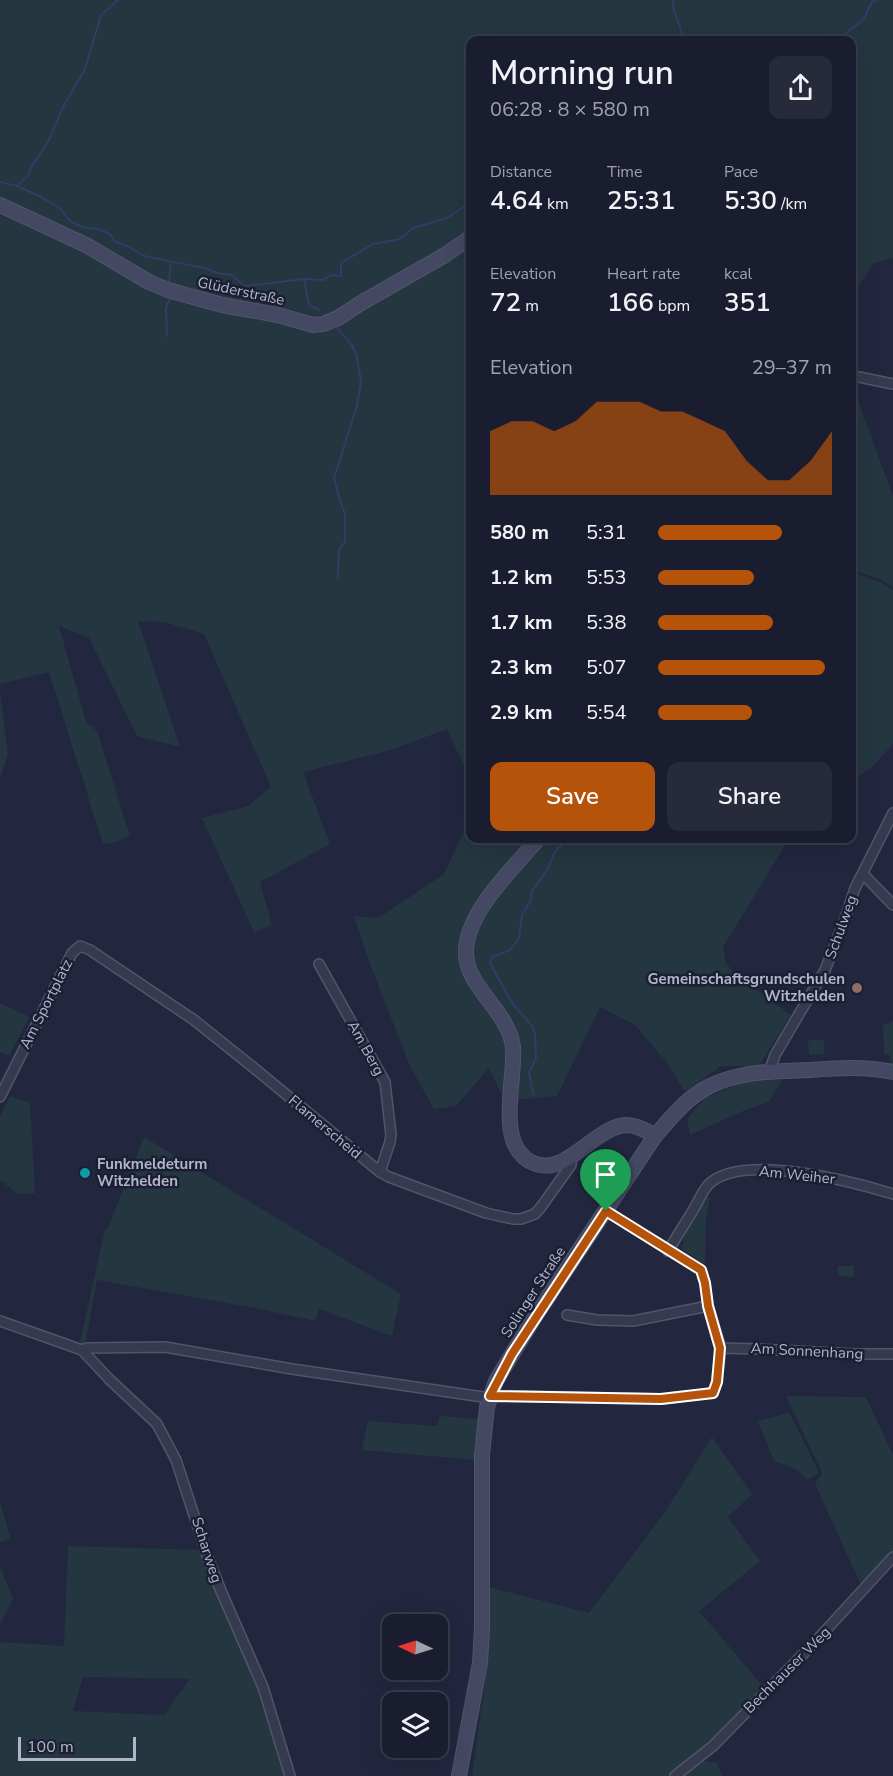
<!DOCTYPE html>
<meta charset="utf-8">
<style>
:root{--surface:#1a1d2f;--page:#272a3b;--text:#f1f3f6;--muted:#9fa2aa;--line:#383b4b;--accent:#b45309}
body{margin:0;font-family:"Nunito Sans",sans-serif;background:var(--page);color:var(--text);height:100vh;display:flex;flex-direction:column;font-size:22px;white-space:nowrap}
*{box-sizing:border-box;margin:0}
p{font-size:20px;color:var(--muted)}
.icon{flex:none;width:33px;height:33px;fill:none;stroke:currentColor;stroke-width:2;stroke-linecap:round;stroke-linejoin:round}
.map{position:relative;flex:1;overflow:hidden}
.panel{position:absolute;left:466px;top:36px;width:390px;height:807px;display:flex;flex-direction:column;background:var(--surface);border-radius:12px;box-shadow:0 6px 24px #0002,0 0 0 2px var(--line)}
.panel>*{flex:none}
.needle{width:39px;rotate:274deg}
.controls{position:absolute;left:382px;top:1614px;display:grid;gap:12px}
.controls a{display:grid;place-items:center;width:66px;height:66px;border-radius:12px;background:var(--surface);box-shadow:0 6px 24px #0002,0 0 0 2px var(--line);font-size:30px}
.scale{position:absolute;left:18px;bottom:15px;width:118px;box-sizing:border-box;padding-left:6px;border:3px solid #b2b5ca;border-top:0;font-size:16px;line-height:21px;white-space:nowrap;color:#b2b5ca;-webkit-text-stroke:4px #1b1f34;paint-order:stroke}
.pin{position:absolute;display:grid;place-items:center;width:51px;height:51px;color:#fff;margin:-62px -26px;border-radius:50% 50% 50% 0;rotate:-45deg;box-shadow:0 0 6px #0007}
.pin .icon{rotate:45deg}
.round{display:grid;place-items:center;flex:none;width:63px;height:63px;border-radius:12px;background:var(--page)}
.headline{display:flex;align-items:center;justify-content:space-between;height:102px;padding:0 24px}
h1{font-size:33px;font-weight:600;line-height:45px}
.figures{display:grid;grid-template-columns:repeat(3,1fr);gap:9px;height:102px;padding:6px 24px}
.figures div{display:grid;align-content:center}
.figures b{font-size:26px;font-weight:600}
.figures small{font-size:16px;font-weight:400}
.figures p{font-size:16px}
.chart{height:168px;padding:12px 24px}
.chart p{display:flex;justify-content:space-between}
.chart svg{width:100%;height:108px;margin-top:6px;fill:var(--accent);opacity:.7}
.button{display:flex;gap:12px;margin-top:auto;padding:12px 24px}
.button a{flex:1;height:69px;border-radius:12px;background:var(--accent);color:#fff;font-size:24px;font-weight:600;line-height:69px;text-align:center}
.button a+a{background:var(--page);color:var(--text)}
ul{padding:0 24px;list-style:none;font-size:20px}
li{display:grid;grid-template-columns:96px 72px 1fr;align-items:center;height:45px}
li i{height:15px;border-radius:8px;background:var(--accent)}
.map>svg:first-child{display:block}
</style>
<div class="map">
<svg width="893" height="1776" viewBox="0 0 893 1776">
<rect width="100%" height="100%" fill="#22273f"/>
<g fill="#243640" fill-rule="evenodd">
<polygon points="0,0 893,0 893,258 874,263 855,292 852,300 852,40 471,40 471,230 409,270 350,301 337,312 313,317 268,304 232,300 183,290 157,279 0,200"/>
<polygon points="0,211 87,251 250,315 315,331 471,244 471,781 447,729 391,750 303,772 330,844 260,882 272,925 254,932 202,818 248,806 271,787 204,634 164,622 138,621 180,747 137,736 89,638 59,626 86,722 97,731 130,836 112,843 103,844 49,672 0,684"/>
<polygon points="852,385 893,496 893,587 880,579 852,570"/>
<polygon points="852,572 880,582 893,590 893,744 870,769 852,780"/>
<polygon points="0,691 8,754 0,780"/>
<polygon points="471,816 471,838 534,839 462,939 506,1037 505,1102 489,1068 456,1106 434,1109 410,1066 372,969 354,916 378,918 444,874"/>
<polygon points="545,839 789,839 723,947 726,963 736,975 791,1015 760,1064 754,1066 721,1066 688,1090 684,1091 669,1065 635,1025 600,1007 557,1096 514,1100 518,1055 474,969 471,944 485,911"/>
<polygon points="0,1003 29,1017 9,1056 0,1052"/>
<polygon points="893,1021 893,1065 891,1064 890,1055 884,1054 883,1025"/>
<polygon points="808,1040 824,1040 824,1054 809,1055"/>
<polygon points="783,1079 769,1102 743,1111 690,1135 687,1119 705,1098 740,1083"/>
<polygon points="10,1096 30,1103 35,1193 18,1194 0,1180 0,1116"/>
<polygon points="144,1137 401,1294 392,1336 319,1309 315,1321 255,1308 97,1280 85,1344 80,1343 105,1229 107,1230"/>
<polygon points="710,1197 706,1218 705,1265 682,1249 684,1237 707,1198"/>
<polygon points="838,1266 854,1266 854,1277 838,1276"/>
<polygon points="786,1396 866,1397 893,1455 893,1553 861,1585 815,1484 822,1473"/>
<polygon points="787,1413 790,1414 819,1473 808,1480 796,1469 774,1461 758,1421"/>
<polygon points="440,1416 478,1419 475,1460 362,1450 368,1421 437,1426"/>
<polygon points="712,1437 752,1494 728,1517 760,1561 699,1611 765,1689 706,1748 668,1776 472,1776 488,1661 489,1587 589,1613 665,1512"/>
<polygon points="0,1503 11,1539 0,1542"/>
<path d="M68,1546L202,1550L257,1687L284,1776H0V1642L64,1646ZM83,1677L190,1679L164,1715L73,1711Z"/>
<polygon points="0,1567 13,1599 0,1624"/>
<polygon points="704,1761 716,1762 723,1776 683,1776"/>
</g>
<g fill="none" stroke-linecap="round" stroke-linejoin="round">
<g stroke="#333b66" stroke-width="2">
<path d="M673,0C672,17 683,24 682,40"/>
<polyline points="837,40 863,20 872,2 876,0"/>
<polyline points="0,182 17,186 39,196 60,208 70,221 82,227 98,229 110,234 114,241 129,247 144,256 204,268 217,273 232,275 245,286 304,279 324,280 331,275 341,276 341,263 373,244 400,239 413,228 447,218 471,202"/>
<polyline points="17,186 28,176 31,168 49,140 63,107 85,69 101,15 118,0"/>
<polyline points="304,279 309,305 319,310"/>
<polyline points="169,282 171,261"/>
<polyline points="336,327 352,345 357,357 361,382 357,406 334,478 339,497 345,514 345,542 339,549 338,578"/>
<polyline points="167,336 166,308 169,300"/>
<polyline points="533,1094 529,1072 536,1059 535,1034 532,1026 512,1003 490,963 492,957 510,950 519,938 522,915 531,900 532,891 547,870 556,850 571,838"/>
</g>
<defs>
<g id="street">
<polyline points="859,377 893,384"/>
<polyline points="863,874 893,905"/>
<polyline points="319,964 385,1082 391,1135 390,1142 380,1172"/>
<polyline points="769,1072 775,1055 825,970 844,922 855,888 893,813"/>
<polyline points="0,1097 72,953 80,946 90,950 194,1020 254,1068 380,1172 389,1177 486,1213 513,1219 521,1219 535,1214 541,1207 571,1165 571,1156"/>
<path d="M668,1251C677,1236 686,1222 695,1207C699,1200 703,1190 709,1184C742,1152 854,1182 893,1194"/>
<polyline points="567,1315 597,1320 633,1321 708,1306"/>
<polyline points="0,1321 82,1350 109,1379 157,1424 176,1460 207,1555 221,1591 263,1687 290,1776"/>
<polyline points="721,1348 758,1349 855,1354 893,1354"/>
<polyline points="82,1350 88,1348 165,1347 292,1369 483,1397 513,1396 661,1399 713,1393 717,1382 721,1348 708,1306 705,1283 701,1270 606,1211"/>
<polyline points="675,1776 713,1746 815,1642 893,1557"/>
</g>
<g id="secondary">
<polyline points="0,205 86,245 149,282 168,290 222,305 278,315 313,325 323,324 338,318 361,303 445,255 471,237"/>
<path d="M539,838C515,866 473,906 467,942C458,984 508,1007 513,1047C516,1081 493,1149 536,1164C567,1175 595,1127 626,1125C636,1125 646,1130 655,1136"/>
<path d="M459,1776L480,1663L482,1628V1455L487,1407L496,1381L534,1318L655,1136C671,1118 687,1097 710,1086C740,1071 777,1071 810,1070C837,1068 866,1066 893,1072"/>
</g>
</defs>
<use href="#street" stroke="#51556a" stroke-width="12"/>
<use href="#secondary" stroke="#51556a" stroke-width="16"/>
<use href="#street" stroke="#363a4f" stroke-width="9"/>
<use href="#secondary" stroke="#444862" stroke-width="14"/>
</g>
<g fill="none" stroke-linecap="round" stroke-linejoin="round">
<defs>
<polygon id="route" points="606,1211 701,1270 705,1283 708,1306 720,1348 717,1382 713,1393 661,1399 490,1396 512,1354"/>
</defs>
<use href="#route" stroke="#fff" stroke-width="12"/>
<use href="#route" stroke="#b45309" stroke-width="8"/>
</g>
<circle fill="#8d6e63" stroke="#1b1f34" stroke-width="2" cx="857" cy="988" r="6"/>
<circle fill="#0f9aa8" stroke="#1b1f34" stroke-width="2" cx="85" cy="1173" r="6"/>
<g text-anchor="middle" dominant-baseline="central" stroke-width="5" stroke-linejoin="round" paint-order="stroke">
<g font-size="15" fill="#b2b5ca" stroke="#1b1f34">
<text transform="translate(241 291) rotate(12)">Glüderstraße</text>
<text transform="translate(841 927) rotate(-70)">Schulweg</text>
<text transform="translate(46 1004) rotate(-63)">Am Sportplatz</text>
<text transform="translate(366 1048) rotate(61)">Am Berg</text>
<text transform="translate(325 1127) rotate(40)">Flamerscheid</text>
<text transform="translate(797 1175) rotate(6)">Am Weiher</text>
<text transform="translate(533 1292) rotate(-57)">Solinger Straße</text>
<text transform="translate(807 1351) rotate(3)">Am Sonnenhang</text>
<text transform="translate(207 1550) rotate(72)">Scharweg</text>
<text transform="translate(787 1670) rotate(-45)">Bechhauser Weg</text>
</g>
<g font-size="15" font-weight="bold" fill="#b2b5ca" stroke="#1b1f34" text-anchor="end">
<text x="845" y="979">Gemeinschaftsgrundschulen<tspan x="845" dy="17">Witzhelden</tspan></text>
<text x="97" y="1164" text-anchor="start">Funkmeldeturm<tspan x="97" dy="17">Witzhelden</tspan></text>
</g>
</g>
</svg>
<div class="controls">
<a><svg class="needle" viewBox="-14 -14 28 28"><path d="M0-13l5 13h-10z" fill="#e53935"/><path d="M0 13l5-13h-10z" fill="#9fa2aa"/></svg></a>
<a><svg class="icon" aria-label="layers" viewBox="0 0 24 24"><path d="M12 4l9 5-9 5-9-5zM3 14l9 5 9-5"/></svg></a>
</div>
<div class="scale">100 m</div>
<div class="pin" style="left:606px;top:1211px;background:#1e9e55"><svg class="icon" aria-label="arrive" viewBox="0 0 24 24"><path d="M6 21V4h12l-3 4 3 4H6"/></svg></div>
<section class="panel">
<div class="headline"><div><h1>Morning run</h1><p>06:28 · 8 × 580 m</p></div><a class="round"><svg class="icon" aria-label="share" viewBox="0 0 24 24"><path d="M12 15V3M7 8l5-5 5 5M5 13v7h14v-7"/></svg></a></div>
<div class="figures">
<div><p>Distance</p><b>4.64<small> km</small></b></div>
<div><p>Time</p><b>25:31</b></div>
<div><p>Pace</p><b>5:30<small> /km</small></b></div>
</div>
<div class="figures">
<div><p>Elevation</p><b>72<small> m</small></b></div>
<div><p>Heart rate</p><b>166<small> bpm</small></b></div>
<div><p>kcal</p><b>351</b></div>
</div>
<div class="chart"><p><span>Elevation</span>29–37 m</p>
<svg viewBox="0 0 160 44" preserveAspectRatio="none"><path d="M0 44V18L10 14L20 14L30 18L40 14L50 6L60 6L70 6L80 10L90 10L100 14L110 18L120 30L130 38L140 38L150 30L160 18V44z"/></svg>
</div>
<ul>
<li><b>580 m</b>5:31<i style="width:71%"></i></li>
<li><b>1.2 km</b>5:53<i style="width:55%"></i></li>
<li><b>1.7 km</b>5:38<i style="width:66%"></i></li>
<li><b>2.3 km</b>5:07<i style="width:96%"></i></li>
<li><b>2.9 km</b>5:54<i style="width:54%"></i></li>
</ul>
<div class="button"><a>Save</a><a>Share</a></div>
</section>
</div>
